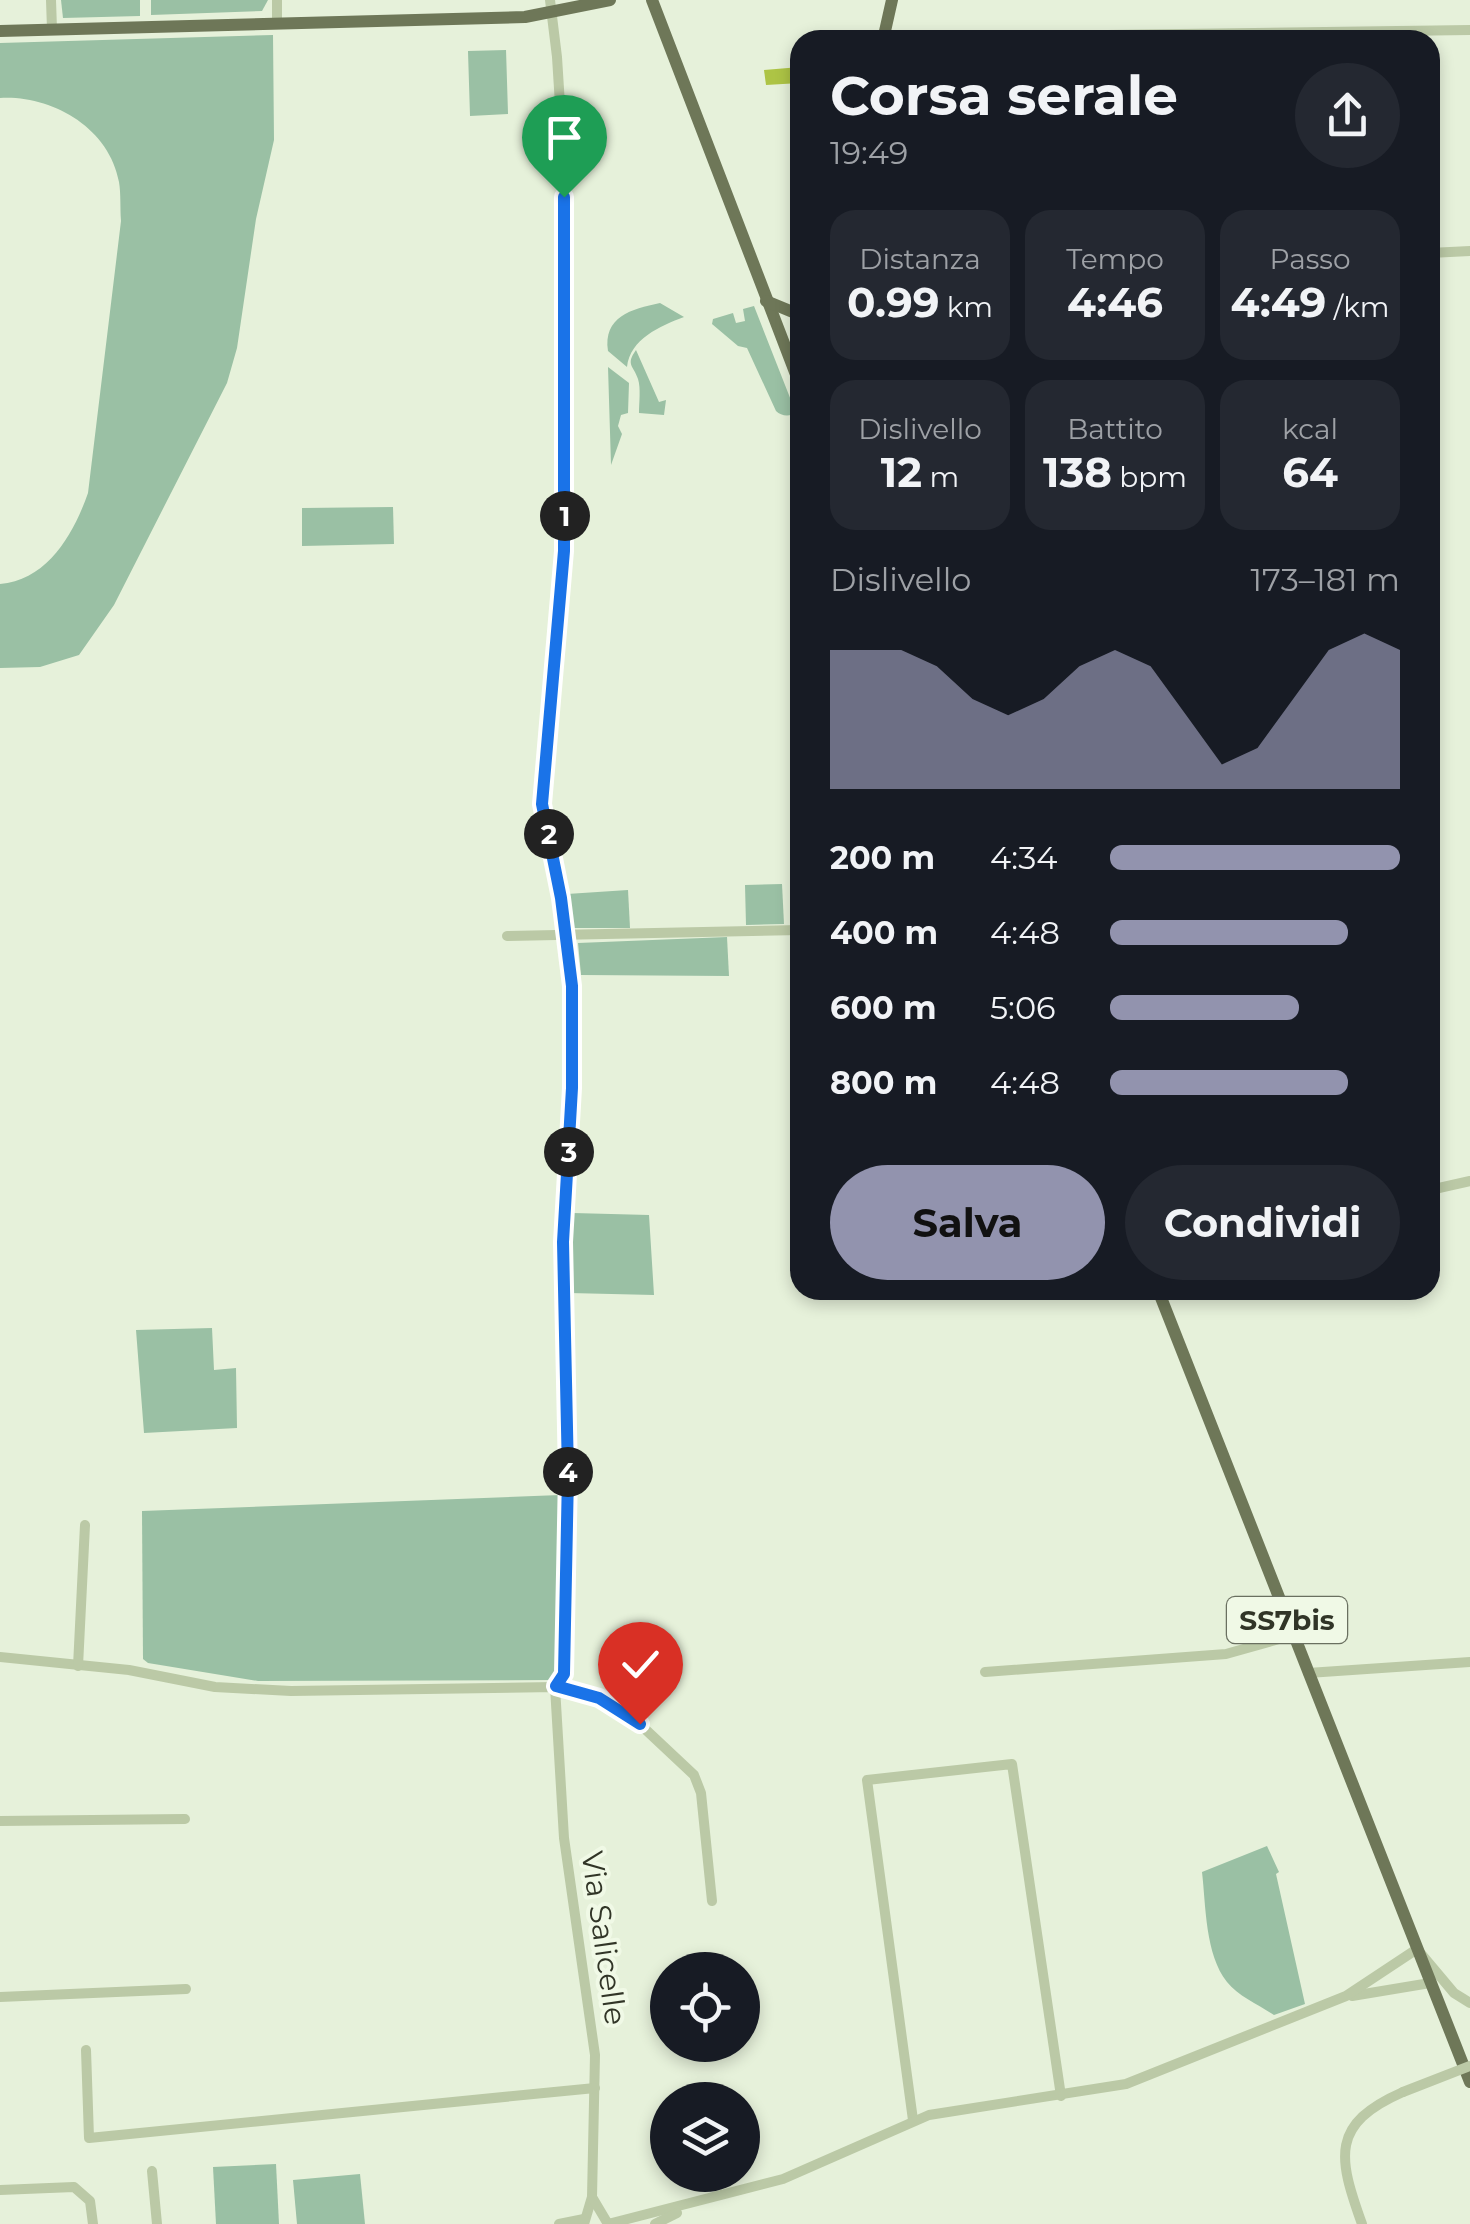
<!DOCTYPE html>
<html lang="it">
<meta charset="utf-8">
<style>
:root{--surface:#171b24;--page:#242831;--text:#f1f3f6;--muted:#9ea1a6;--accent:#9293ae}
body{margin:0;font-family:Montserrat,sans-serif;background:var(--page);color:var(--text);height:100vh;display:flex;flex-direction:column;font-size:38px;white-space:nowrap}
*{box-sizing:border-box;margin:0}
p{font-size:32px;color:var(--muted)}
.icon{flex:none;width:55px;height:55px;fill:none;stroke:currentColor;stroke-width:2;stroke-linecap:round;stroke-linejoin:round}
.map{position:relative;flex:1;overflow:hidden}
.sheet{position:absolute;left:790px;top:30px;width:650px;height:1270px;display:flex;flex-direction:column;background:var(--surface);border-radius:30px;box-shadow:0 5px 15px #0003}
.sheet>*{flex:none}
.fabs{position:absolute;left:650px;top:1952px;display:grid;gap:20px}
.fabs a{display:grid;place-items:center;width:110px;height:110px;border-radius:50%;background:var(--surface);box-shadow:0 5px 15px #0003;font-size:50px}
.pin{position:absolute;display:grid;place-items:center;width:85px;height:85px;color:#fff;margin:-102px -42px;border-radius:50% 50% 50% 0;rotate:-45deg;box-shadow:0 0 10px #0007}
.pin .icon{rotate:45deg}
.km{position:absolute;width:50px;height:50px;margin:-25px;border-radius:50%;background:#222;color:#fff;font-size:28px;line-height:50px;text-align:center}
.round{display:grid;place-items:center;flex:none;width:105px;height:105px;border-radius:52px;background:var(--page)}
.head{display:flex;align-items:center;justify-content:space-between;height:170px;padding:0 40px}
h1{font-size:55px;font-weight:700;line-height:75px}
.figures{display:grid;grid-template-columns:repeat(3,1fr);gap:15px;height:170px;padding:10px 40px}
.figures div{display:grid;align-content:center;border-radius:25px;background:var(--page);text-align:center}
.figures b{font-size:42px;font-weight:700}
.figures small{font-size:28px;font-weight:400}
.figures p{font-size:28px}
.chart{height:280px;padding:20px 40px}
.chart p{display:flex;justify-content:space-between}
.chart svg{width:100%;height:180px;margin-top:10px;fill:var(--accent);opacity:.7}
.button{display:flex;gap:20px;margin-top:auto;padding:20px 40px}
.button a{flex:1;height:115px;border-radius:60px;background:var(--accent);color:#111;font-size:40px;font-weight:700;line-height:115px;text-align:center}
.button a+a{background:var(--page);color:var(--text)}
ul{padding:0 40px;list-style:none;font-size:32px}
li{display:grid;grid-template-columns:160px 120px 1fr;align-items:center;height:75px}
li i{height:25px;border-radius:12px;background:var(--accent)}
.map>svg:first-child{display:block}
</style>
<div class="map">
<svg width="1470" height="2224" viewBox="0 0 1470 2224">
<rect width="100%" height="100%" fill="#e6f1da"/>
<g fill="#9ac0a4">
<polygon points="61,0 140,0 140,16 63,18"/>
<polygon points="151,0 268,0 262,11 151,15"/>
<path d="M273,35L274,140L256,219L237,348L227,383L114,605L79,655L40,667L0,668V584C48,580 74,533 88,493L121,221C120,208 121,194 119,182C109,127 51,95 0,98V43Z"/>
<polygon points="506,50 508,114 470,116 468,51"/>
<path d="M660,303L684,317C660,326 630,339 627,367L608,351C603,317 631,309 660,303Z"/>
<path d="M754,306L796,413C789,417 781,416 776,411L747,348L738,346L712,324L713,319L733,313L736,323L745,321L743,309Z"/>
<path d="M636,350L659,402L666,400L664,415L639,413C639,403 641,388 638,379C634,366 625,365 636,350Z"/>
<polygon points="608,367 629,383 628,413 621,415 618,426 622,434 611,465"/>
<polygon points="393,507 394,544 302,546 302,508"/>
<polygon points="782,884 784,924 746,925 745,885"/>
<polygon points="628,890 630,928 574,928 567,894"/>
<polygon points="727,937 729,976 581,975 578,943"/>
<polygon points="573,1213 649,1215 654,1295 569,1293"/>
<polygon points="212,1328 214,1370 236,1368 237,1428 144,1433 136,1330"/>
<polygon points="560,1495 560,1670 553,1680 258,1681 148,1663 143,1659 142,1511"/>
<path d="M1267,1846L1279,1872L1276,1874L1305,2004L1274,2015C1259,2005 1238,1996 1227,1982C1205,1954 1206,1906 1202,1872Z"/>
<polygon points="276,2164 279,2224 216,2224 213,2167"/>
<polygon points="360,2174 365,2224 297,2224 293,2180"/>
</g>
<polygon fill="#adc445" points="800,67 800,83 766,85 764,70"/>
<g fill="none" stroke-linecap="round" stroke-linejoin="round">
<g stroke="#bbc9a6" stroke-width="10">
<polyline points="51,0 52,29"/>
<polyline points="277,0 277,23"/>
<polyline points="550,0 557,57 565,184 562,277 566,431 564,551 543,804 561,898 572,986 572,1088 563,1242 568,1474 564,1674 555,1687"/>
<polyline points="883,38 1470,30"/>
<polyline points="1430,253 1470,251"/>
<polyline points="507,936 800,930"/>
<polyline points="1430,1190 1470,1181"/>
<polyline points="0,1657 129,1670 215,1687 291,1691 555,1687 599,1698 629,1714 694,1775 701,1793 712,1901"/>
<polyline points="78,1666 85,1525"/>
<polyline points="985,1672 1226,1654 1293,1635"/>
<polyline points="1308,1673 1470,1662"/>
<polyline points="555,1687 564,1838 595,2055 592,2197 584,2224"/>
<polyline points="0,1821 185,1819"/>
<polyline points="1352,1996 1430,1983"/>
<polyline points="0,1997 186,1989"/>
<polyline points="86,2050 89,2138 595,2088"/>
<polyline points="913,2120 867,1780 1012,1764 1061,2096"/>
<polyline points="152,2171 157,2224"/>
<polyline points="0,2190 74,2187 90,2201 93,2224"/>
<polyline points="592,2197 608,2224 783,2179 929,2115 1126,2084 1346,1996 1417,1949 1454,1993 1470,2003"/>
<polyline points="559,2224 584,2219"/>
<polyline points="655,2224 677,2213"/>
<path d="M1362,2224C1338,2157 1330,2124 1403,2092"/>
</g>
<g stroke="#6e7758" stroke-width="12">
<polyline points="652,0 800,385"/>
<polyline points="0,31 525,17 610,0"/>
<polyline points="883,40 892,0"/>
<polyline points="766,301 800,315"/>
<polyline points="1158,1290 1470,2082"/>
</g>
<polyline stroke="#bbc9a6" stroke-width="10" points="1403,2092 1470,2066"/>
</g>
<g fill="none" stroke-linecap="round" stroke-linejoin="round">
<defs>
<polyline id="route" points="564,197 564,551 542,804 561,898 572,986 572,1088 563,1242 568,1474 564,1674 556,1686 599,1698 640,1724"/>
</defs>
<use href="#route" stroke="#fff" stroke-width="20"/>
<use href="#route" stroke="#1a73e8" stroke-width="12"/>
</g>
<g text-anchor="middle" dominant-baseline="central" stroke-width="8" stroke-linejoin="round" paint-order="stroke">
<rect fill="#f0f9e6" stroke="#6a7060" stroke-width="2.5" x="1227" y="1597" width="120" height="46" rx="8"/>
<g font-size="28" font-weight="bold" fill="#313527">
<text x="1287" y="1620">SS7bis</text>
</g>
<g font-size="30" fill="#313527" stroke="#f0f9e6">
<text transform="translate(604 1938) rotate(82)">Via Salicelle</text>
</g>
</g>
</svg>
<div class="fabs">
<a><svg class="icon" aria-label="locate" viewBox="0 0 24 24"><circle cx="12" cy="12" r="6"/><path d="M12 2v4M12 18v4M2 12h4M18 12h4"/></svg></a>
<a><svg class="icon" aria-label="layers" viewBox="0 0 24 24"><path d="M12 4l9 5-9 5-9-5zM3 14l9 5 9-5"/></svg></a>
</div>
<div class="pin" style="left:564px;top:197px;background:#1e9e55"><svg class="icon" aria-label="arrive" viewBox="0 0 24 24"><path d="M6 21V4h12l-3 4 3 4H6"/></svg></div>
<div class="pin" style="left:640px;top:1724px;background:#d93025"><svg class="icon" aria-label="check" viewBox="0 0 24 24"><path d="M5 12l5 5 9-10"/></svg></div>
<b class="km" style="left:565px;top:516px">1</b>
<b class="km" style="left:549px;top:834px">2</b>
<b class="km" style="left:569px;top:1152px">3</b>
<b class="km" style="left:568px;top:1472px">4</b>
<section class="sheet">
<div class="head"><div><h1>Corsa serale</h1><p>19:49</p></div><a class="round"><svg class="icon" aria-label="share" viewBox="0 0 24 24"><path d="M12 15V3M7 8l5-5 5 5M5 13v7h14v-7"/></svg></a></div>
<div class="figures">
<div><p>Distanza</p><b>0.99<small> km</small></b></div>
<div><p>Tempo</p><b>4:46</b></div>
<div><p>Passo</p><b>4:49<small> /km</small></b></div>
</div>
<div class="figures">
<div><p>Dislivello</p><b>12<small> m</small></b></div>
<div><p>Battito</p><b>138<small> bpm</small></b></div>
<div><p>kcal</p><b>64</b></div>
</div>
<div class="chart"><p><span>Dislivello</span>173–181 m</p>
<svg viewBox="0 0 160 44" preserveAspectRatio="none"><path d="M0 44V10L10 10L20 10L30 14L40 22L50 26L60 22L70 14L80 10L90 14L100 26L110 38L120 34L130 22L140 10L150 6L160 10V44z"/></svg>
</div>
<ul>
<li><b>200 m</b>4:34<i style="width:100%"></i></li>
<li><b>400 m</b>4:48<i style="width:82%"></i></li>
<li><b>600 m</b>5:06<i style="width:65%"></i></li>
<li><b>800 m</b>4:48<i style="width:82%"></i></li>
</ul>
<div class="button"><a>Salva</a><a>Condividi</a></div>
</section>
</div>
